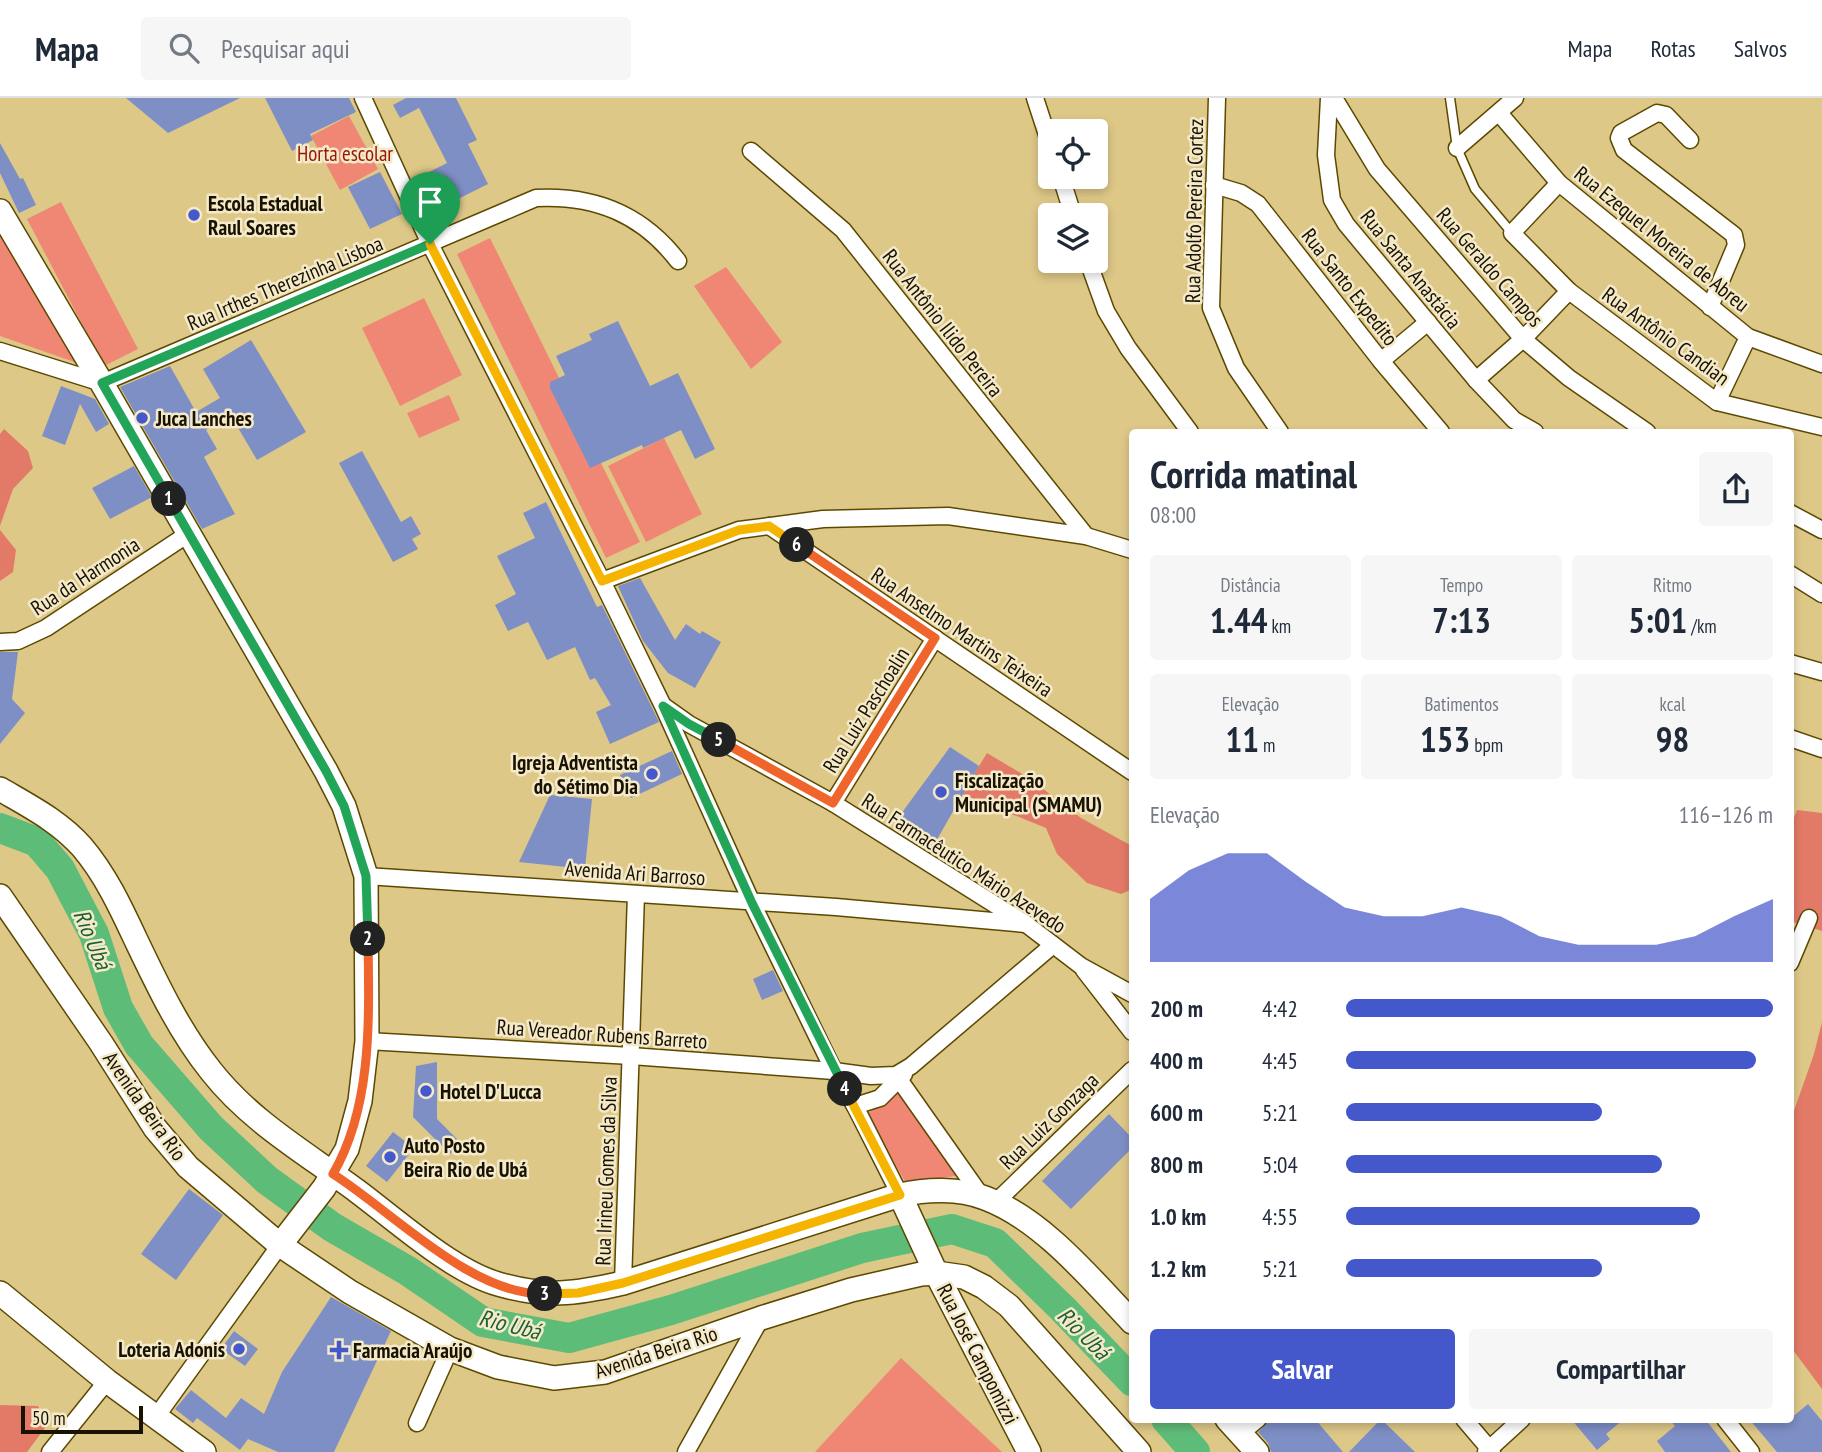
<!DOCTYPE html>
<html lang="pt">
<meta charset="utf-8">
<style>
:root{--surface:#fff;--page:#f6f6f7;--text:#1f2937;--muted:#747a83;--line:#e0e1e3;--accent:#4457cb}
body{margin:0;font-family:"PT Sans Narrow",sans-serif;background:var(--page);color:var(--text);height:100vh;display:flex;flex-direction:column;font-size:26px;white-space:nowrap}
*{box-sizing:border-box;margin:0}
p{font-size:23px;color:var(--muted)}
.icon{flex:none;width:38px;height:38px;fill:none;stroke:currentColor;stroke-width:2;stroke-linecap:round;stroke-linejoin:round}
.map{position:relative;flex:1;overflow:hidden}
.side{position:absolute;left:1129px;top:331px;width:665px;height:994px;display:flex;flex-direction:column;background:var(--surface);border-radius:7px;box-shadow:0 4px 10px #0003}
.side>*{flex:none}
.tools{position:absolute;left:1038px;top:21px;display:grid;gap:14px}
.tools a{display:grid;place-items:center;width:70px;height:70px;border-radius:7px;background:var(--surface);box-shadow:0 4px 10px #0003;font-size:35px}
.scale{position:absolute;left:21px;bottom:18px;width:122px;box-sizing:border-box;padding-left:7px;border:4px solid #1a1200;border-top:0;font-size:19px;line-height:24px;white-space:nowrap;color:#1a1200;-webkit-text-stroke:5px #f4eaca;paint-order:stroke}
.pin{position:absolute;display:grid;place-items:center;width:60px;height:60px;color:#fff;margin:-72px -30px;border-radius:50% 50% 50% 0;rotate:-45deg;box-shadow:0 0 7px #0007}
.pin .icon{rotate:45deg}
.km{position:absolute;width:35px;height:35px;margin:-18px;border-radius:50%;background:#222;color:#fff;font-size:19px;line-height:35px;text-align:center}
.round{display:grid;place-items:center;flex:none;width:74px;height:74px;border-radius:7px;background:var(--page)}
.headline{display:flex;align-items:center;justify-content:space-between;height:119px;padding:0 21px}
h1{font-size:38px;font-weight:700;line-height:52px}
.metrics{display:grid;grid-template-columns:repeat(3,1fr);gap:10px;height:119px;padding:7px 21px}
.metrics div{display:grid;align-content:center;border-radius:7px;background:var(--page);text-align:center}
.metrics b{font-size:35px;font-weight:700}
.metrics small{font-size:19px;font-weight:400}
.metrics p{font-size:19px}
.chart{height:196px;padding:14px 21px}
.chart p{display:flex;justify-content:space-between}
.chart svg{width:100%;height:126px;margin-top:7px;fill:var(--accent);opacity:.7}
.action{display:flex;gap:14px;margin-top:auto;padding:14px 21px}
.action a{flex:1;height:80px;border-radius:7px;background:var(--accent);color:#fff;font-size:28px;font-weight:700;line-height:80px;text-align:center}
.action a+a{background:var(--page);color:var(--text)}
ul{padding:0 21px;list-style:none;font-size:23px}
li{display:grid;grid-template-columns:112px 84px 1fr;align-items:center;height:52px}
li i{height:18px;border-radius:9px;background:var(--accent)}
header{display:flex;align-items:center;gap:42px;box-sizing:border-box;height:98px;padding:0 35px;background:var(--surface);border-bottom:2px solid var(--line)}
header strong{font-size:33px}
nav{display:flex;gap:38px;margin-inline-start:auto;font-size:24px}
.search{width:490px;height:63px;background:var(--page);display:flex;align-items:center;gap:18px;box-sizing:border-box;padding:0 24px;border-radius:7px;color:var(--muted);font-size:26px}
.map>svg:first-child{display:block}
</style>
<header>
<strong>Mapa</strong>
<div class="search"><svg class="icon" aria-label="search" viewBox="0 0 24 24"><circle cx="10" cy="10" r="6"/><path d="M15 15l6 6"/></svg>Pesquisar aqui</div>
<nav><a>Mapa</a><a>Rotas</a><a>Salvos</a></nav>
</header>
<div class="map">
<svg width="1822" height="1354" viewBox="0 0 1822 1354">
<rect width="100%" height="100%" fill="#dec888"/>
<g fill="#f08774">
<polygon points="349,18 378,71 340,92 311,38"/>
<polygon points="61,104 138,251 104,268 27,121"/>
<polygon points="0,137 80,266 0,238"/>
<polygon points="490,140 640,444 606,460 457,156"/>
<polygon points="726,169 782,244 751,271 694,188"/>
<polygon points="424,200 462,277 400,308 362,230"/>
<polygon points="449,297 460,322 419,340 407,315"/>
<polygon points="664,340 702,416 646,444 608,368"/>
<polygon points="899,991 962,1077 906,1085 866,1017"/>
<polygon points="901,1260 1002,1354 815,1354"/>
</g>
<g fill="#e37a68">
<polygon points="4,331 28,353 33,370 13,391 0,428 0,336"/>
<polygon points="0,432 16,452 13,474 0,483"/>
<polygon points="987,655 1029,680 1081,720 1132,748 1132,791 1121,796 1087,785 1057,756 1046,730 962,696"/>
<polygon points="1797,712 1822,715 1822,833 1790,823 1790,730"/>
<polygon points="1822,924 1822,1291 1790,1248 1790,1024 1814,956"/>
<polygon points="0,1307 38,1308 48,1326 27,1354 0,1354"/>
</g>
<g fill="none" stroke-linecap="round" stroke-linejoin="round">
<g stroke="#5ebc79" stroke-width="30">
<polyline points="0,730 37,744 60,771 94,836 118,910 139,947 211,1030 267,1082 332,1129 408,1173 483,1224 569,1240 671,1212 862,1150 952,1131 995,1145 1062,1210 1132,1283"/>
<polyline points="1166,1321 1195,1354"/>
</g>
</g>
<g fill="#7e8fc6">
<polygon points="126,0 240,0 168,35"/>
<polygon points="265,0 349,0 356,14 310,36 313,42 292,53"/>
<polygon points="406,0 456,0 477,42 468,46 488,86 440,110 423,77 447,65 419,10 400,20 393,7"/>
<polygon points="0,45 20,81 23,80 36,107 19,115 0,75"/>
<polygon points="380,74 402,116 370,131 348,89"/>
<polygon points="618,223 650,288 678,275 715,351 695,361 681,332 643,350 642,347 590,370 550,290 550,284 565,277 556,258 592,242 589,236"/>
<polygon points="251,242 306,334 257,362 231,318 206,332 217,351 204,359 235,416 202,431 120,289 170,268 196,314 220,300 203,271"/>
<polygon points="61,288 95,301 109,326 96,334 80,306 65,347 42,338"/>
<polygon points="362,353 401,424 411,418 421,436 412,441 418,451 393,464 339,365"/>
<polygon points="134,368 152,399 110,421 92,390"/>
<polygon points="546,404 597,509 602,507 659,624 610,646 596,614 611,607 595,580 590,582 575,549 547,562 528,524 508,533 495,507 516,496 497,458 535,440 523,415"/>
<polygon points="640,480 675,542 686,526 700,536 702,533 721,544 695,590 668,575 643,543 618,488"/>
<polygon points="0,554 18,554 12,601 25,615 0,646"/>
<polygon points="950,649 979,668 935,745 898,720"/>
<polygon points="672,653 682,676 631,700 620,677"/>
<polygon points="550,697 592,701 585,771 519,764"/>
<polygon points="773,872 783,893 762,902 753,881"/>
<polygon points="437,964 437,1021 461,1045 450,1056 413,1019 416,968"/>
<polygon points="1109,1016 1132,1040 1132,1050 1071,1111 1042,1083"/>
<polygon points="393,1034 414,1050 387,1084 366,1068"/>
<polygon points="189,1091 223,1117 176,1182 141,1156"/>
<polygon points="331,1199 391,1233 334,1354 278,1354 248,1341 240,1352 197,1320 193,1325 175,1311 191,1292 226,1320 241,1300 264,1316 282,1274"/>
<polygon points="234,1233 258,1251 245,1268 221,1251"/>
<polygon points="1808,1306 1822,1323 1822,1354 1777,1354 1749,1321 1790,1321"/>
<polygon points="1271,1321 1315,1321 1343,1354 1271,1354 1268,1345 1258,1334"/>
<polygon points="1381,1321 1415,1354 1349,1354"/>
<polygon points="1571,1321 1624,1321 1606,1336 1610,1341 1597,1352"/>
<polygon points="1669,1321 1705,1321 1731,1354 1665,1354 1657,1343 1675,1328"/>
</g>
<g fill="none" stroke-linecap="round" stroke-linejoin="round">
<defs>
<polyline id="lane" points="1450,0 1457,50 1475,91 1512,135"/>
<g id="street">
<polyline points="363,0 430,146 602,483 663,608 752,805 834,973 855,1008 900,1097"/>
<polyline points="1035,0 1050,46"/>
<polyline points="1217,0 1211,210 1236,270 1280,334"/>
<polyline points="1329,0 1326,57 1332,102 1346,126 1476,282 1514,322 1535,334"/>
<polyline points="1334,0 1377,71 1523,241 1569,280 1647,334"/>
<polyline points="1499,15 1559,85 1748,239 1822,266"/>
<polyline points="1690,42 1666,17 1657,15 1621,35 1619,40 1624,52 1734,137 1736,147 1710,209"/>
<polyline points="1457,50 1515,0"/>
<polyline points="751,53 843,132 1086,438"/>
<polyline points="1061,79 1073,117"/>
<polyline points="1559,85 1512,135 1569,193 1717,304 1822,329"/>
<polyline points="1214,87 1241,95 1258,106 1381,263 1441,334"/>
<polyline points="1088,163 1106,213 1128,250 1190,334"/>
<path d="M0,253L102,285L536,100C595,97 642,116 678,163"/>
<polyline points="1381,263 1428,224"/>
<polyline points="1476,282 1523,241 1569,193"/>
<polyline points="1717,304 1748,239"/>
<polyline points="1790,415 1822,432"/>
<polyline points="769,428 1132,674"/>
<polyline points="1790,476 1822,496"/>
<polyline points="602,483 739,432 823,421 948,418 1086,438 1132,452"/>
<polyline points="0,544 18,543 46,530 188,436"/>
<polyline points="1790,565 1822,574"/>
<polyline points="665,609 689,626 833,705 1026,826 1081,868 1132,896"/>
<polyline points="1790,640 1822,651"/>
<polyline points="833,705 935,540"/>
<polyline points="366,778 836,809 1026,826"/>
<polyline points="1790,865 1809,820"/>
<polyline points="1084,872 1132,934"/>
<polyline points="367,943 631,958 834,973 871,978 896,977 911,968 1053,847"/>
<polyline points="896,977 982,1099"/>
<polyline points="855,1008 880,1000 904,976"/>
<polyline points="996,1104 1132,972"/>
<polyline points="623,1185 636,796"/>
<polyline points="156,1319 280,1147"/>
<polyline points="1464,1321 1492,1354"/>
<polyline points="1725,1321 1751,1354"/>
<polyline points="417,1325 450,1251"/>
<polyline points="1241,1335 1258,1321"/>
<polyline points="50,1354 107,1283"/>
<polyline points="686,1354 761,1220"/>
<polyline points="1486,1354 1522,1321"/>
</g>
<g id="secondary">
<polyline points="0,113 100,282 326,673 344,708 366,778 367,943 360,1003 347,1051 324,1090 280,1147"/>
<path d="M0,691C29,708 59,723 82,749C105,776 120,808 135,840C157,886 179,933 211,973C251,1024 306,1055 357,1093C396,1122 452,1173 498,1186C546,1200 575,1196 623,1185L900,1097C927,1091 959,1090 985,1100C1042,1121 1091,1181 1132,1224"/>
<polyline points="0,798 101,945 155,1030 188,1069 280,1147 350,1194 450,1251 498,1269 554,1280 605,1274 761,1220 851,1192 921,1176 936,1175 964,1179 984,1189 1009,1208 1139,1354"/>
<polyline points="900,1097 936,1175 1029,1354"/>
<polyline points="0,1195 107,1283 204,1354"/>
<polyline points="1227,1321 1257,1354"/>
</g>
</defs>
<use href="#lane" stroke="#5c4900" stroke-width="11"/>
<use href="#street" stroke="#5c4900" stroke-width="19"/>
<use href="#secondary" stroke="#5c4900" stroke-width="26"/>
<use href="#lane" stroke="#fff" stroke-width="8"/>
<use href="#street" stroke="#fff" stroke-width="16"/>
<use href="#secondary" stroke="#fff" stroke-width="23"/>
</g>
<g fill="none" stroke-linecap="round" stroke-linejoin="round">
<defs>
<polyline id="split-1" points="169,401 102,285 430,146"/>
<polyline id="split-2" points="169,401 326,673 344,708 366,778 368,841"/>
<path id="split-3" d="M368,841C369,919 373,1007 333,1076C393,1114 471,1197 545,1196"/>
<polyline id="split-4" points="545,1196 578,1195 623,1185 900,1097 845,991"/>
<polyline id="split-5" points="719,642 689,626 663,608 752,805 845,991"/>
<polyline id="split-6" points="719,642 833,705 935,540 797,447"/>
<polyline id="split-7" points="430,146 602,483 739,432 769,428 797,447"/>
</defs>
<use href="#split-1" stroke="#fff" stroke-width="14"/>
<use href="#split-2" stroke="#fff" stroke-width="14"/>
<use href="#split-3" stroke="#fff" stroke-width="14"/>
<use href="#split-4" stroke="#fff" stroke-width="14"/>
<use href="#split-5" stroke="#fff" stroke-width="14"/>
<use href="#split-6" stroke="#fff" stroke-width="14"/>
<use href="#split-7" stroke="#fff" stroke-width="14"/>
<use href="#split-1" stroke="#22a559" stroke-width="9"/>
<use href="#split-2" stroke="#22a559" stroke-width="9"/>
<use href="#split-3" stroke="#f0652b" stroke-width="9"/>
<use href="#split-4" stroke="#f5b400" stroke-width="9"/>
<use href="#split-5" stroke="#22a559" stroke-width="9"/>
<use href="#split-6" stroke="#f0652b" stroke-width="9"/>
<use href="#split-7" stroke="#f5b400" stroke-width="9"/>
</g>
<g fill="#4457cb" stroke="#f4eaca" stroke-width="2.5">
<circle cx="194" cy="117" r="7"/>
<circle cx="142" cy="320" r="7"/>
<circle cx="652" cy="676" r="7"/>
<circle cx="941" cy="694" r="7"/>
<circle cx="426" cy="993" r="7"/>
<circle cx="390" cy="1059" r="7"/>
<circle cx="239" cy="1251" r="7"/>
<path d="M335.5 1241.5h7v7h7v7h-7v7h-7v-7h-7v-7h7z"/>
</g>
<g text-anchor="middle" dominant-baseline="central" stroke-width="5" stroke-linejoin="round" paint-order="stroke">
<g font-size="21" fill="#961705" stroke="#f4eaca">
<text x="345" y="55">Horta escolar</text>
</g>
<g font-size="21" font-weight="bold" fill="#1a1200" stroke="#f4eaca" text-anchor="start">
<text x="208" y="105">Escola Estadual<tspan x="208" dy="24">Raul Soares</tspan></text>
<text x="156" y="320">Juca Lanches</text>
<text x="638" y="664" text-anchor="end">Igreja Adventista<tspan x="638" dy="24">do Sétimo Dia</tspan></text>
<text x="955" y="682">Fiscalização<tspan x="955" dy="24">Municipal (SMAMU)</tspan></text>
<text x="440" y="993">Hotel D'Lucca</text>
<text x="404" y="1047">Auto Posto<tspan x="404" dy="24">Beira Rio de Ubá</tspan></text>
<text x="225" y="1251" text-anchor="end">Loteria Adonis</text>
<text x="353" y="1252">Farmacia Araújo</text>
</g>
<g font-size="21" fill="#1a1200" stroke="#f4eaca">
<text transform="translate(1194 113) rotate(-89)">Rua Adolfo Pereira Cortez</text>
<text transform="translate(1662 141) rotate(39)">Rua Ezequel Moreira de Abreu</text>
<text transform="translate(1490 169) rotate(49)">Rua Geraldo Campos</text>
<text transform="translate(1411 171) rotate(51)">Rua Santa Anastácia</text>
<text transform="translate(285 185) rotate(-23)">Rua Irthes Therezinha Lisboa</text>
<text transform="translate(1350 189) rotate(52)">Rua Santo Expedito</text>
<text transform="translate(943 225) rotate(52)">Rua Antônio Ilido Pereira</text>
<text transform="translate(1666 238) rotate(36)">Rua Antônio Candian</text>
<text transform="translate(85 478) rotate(-33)">Rua da Harmonia</text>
<text transform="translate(962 534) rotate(34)">Rua Anselmo Martins Teixeira</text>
<text transform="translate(866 612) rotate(-58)">Rua Luiz Paschoalin</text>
<text transform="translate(964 765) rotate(33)">Rua Farmacêutico Mário Azevedo</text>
<text transform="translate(635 775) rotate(4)">Avenida Ari Barroso</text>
<text transform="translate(602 936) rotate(4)">Rua Vereador Rubens Barreto</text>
<text transform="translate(145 1008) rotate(55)">Avenida Beira Rio</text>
<text transform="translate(1049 1023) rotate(-44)">Rua Luiz Gonzaga</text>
<text transform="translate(606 1073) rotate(-88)">Rua Irineu Gomes da Silva</text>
<text transform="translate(656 1254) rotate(-18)">Avenida Beira Rio</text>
<text transform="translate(978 1256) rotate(63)">Rua José Campomizzi</text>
</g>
<g font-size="23" font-style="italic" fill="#1c5f33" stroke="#f4eaca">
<text transform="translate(93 841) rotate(67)">Rio Ubá</text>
<text transform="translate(510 1226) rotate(14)">Rio Ubá</text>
<text transform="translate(1084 1235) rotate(45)">Rio Ubá</text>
</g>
</g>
</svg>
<div class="tools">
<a><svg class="icon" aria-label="locate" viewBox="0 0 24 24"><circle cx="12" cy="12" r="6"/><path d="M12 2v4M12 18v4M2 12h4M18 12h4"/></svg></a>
<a><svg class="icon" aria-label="layers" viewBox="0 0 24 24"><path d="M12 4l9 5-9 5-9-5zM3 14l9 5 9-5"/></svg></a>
</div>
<div class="scale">50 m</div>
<div class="pin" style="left:430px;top:146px;background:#1e9e55"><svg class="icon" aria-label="arrive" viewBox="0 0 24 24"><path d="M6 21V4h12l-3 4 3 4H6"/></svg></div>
<b class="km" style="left:169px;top:401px">1</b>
<b class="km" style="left:368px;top:841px">2</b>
<b class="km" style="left:545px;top:1196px">3</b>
<b class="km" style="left:845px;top:991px">4</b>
<b class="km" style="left:719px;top:642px">5</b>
<b class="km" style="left:797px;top:447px">6</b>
<section class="side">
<div class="headline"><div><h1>Corrida matinal</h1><p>08:00</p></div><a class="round"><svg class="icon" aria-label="share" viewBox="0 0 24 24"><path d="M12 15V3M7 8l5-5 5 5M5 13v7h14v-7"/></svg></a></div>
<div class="metrics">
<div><p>Distância</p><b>1.44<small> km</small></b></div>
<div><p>Tempo</p><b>7:13</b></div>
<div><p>Ritmo</p><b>5:01<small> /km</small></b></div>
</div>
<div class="metrics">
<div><p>Elevação</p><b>11<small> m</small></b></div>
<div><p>Batimentos</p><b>153<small> bpm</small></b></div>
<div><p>kcal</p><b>98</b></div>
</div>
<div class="chart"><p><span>Elevação</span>116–126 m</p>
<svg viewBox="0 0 160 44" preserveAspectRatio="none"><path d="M0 44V22L10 12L20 6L30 6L40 16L50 25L60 28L70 28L80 25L90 28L100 35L110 38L120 38L130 38L140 35L150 28L160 22V44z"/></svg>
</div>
<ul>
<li><b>200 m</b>4:42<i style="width:100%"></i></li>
<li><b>400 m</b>4:45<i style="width:96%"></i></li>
<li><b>600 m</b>5:21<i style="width:60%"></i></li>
<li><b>800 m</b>5:04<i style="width:74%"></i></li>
<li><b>1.0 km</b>4:55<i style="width:83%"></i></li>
<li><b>1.2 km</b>5:21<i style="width:60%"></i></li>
</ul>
<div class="action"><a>Salvar</a><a>Compartilhar</a></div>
</section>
</div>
